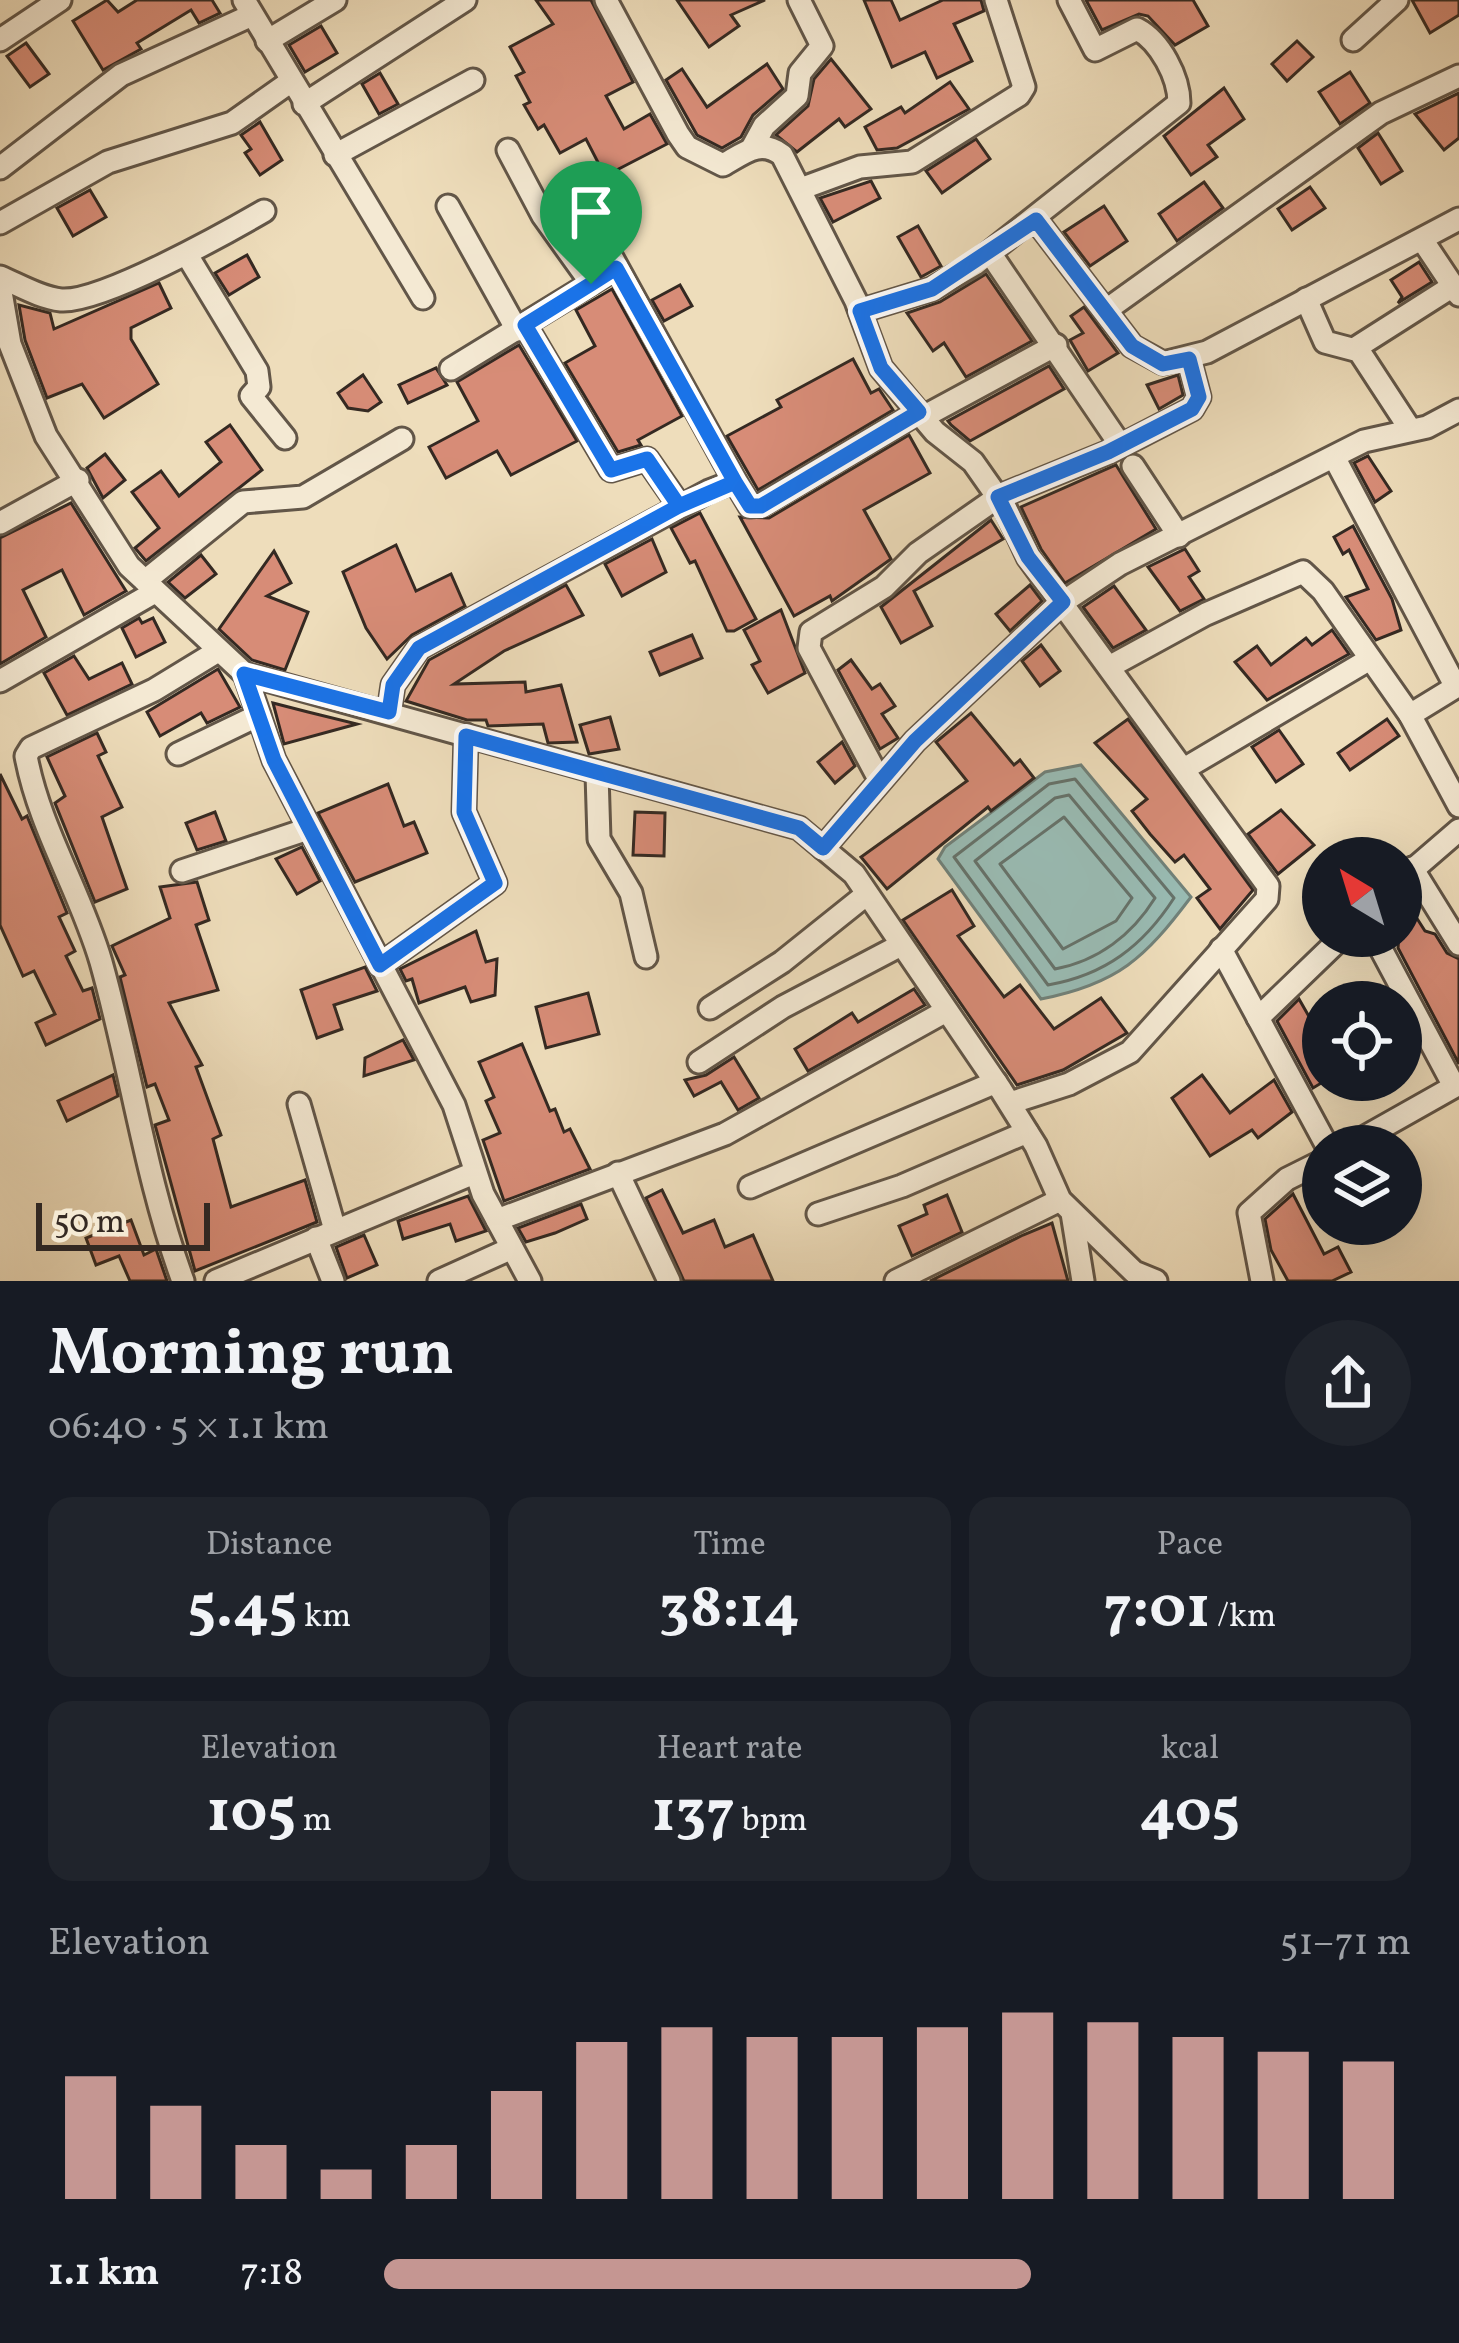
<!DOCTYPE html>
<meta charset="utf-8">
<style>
:root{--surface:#171b24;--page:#20242c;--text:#f1f3f6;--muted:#9ea1a6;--accent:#c59692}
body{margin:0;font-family:Vollkorn,serif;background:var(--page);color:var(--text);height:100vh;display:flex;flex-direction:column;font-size:45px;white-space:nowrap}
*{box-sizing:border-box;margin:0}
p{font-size:39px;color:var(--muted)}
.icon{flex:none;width:66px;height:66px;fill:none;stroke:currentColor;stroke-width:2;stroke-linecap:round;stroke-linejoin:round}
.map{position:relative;height:1281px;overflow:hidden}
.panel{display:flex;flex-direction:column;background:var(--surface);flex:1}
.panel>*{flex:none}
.needle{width:78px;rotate:322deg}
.fabs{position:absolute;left:1302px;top:837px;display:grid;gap:24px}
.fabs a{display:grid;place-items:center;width:120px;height:120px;border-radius:50%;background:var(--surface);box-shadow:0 12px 48px #0002;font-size:60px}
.scale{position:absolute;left:36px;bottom:30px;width:174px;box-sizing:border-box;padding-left:12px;border:6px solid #342922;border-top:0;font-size:33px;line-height:42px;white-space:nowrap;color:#342922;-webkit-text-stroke:9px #f4e9d3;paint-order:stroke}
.pin{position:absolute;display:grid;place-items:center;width:102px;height:102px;color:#fff;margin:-123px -51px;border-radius:50% 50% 50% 0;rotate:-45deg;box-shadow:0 0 12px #0007}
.pin .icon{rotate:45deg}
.round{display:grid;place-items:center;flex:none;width:126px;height:126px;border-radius:63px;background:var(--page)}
.head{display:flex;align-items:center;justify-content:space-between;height:204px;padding:0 48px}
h1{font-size:66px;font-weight:700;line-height:90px}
.figures{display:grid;grid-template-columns:repeat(3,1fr);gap:18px;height:204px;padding:12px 48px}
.figures div{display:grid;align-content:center;border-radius:24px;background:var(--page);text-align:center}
.figures b{font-size:60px;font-weight:700}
.figures small{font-size:33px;font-weight:400}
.figures p{font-size:33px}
.chart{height:336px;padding:24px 48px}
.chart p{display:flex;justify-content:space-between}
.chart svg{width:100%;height:216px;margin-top:12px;stroke:var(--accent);stroke-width:6}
ul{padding:0 48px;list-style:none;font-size:39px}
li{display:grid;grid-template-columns:192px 144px 1fr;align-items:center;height:90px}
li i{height:30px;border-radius:15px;background:var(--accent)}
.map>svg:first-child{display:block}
</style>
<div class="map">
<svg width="1459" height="1281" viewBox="0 0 1459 1281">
<rect width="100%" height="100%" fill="#edb"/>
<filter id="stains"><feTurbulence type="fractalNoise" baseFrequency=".00167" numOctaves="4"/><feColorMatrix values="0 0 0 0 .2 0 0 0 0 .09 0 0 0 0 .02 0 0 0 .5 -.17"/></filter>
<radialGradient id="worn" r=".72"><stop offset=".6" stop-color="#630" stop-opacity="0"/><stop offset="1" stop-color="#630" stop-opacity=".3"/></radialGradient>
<path fill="#99bbb3" stroke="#718179" stroke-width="3" d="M1081,765L1191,897C1145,958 1118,984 1041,999L938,859L945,847L1045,772Z"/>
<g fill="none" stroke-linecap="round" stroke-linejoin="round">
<g stroke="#66726a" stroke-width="3">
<path d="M1075,779L1174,898C1143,946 1105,975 1048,985L954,857L1049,784Z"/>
<path d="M1069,795L1155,898C1132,935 1098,961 1055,969L975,861L1055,798Z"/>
<polygon points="1064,817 1132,898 1116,921 1063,949 1000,864"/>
</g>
</g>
<g fill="#d78c77" stroke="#342922" stroke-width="3">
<polygon points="107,0 118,12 137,0 212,0 220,13 199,23 191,10 137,43 141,49 103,70 73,21"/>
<polygon points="536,0 591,0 633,82 606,96 624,129 650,114 667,144 605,176 586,139 560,153 544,125 538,129 524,105 530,102 516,76 524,72 510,47 553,24"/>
<polygon points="677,0 765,0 731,15 739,26 709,47"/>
<polygon points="864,0 891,0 900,20 943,0 981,0 984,11 954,24 972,61 937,78 925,52 892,67"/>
<polygon points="1086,0 1193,0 1208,26 1175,45 1148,16 1139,14 1102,30"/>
<polygon points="1412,0 1459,0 1459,15 1430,33"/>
<polygon points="321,26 337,53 305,72 289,45"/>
<polygon points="1297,41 1313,57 1287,81 1272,64"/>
<polygon points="26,43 49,74 30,87 7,56"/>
<polygon points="831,59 871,109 845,127 839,119 797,152 776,135 808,106 814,79"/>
<polygon points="767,64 783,89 753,115 741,137 722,148 697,135 666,80 682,69 707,107"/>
<polygon points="1350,72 1370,103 1340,124 1319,92"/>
<polygon points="380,73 398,104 379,114 362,84"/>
<polygon points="950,82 969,109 897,148 877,150 865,127 901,107 905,113"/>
<polygon points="1224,88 1244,119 1208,145 1217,157 1191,175 1164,136"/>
<polygon points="1459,93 1459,138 1444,150 1415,114"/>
<polygon points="260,122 282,160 260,175 245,153 251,149 241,135"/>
<polygon points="1378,133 1402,171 1381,184 1358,148"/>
<polygon points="976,139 990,159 942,193 926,171"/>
<polygon points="603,181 634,229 618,238 603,213 583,215 573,197"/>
<polygon points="871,181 880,198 833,222 820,198"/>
<polygon points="1204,182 1223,208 1177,241 1159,214"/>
<polygon points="1310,187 1325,208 1292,230 1278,209"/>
<polygon points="90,190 106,217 73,236 57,208"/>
<polygon points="1104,206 1127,241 1090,266 1064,232"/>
<polygon points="918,226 941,266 921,277 898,237"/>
<polygon points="247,255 259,277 229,295 215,273"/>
<polygon points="1419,262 1432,282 1398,303 1402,297 1391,280"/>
<polygon points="986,274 1032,341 966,377 944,343 933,351 907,313 940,302"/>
<polygon points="159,283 171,308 131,328 131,339 158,384 104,418 82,384 47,398 25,340 19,305 50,313 54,329"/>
<polygon points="680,285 692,306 664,321 652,300"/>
<polygon points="612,289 682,416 638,440 641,445 618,452 565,363 595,346 576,310"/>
<polygon points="1084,307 1118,353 1088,371 1070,340 1083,333 1071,316"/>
<polygon points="519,345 577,441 511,475 497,451 446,478 429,447 478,421 457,382"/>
<polygon points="853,359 871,393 879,389 893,410 758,490 727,436 781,407 777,400"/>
<polygon points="1049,366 1064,389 970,441 951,425 948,421"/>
<polygon points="436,368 447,385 408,403 399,385"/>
<polygon points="363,375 381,402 368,411 348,408 338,393"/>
<polygon points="1178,375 1183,395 1159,409 1147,385"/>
<polygon points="230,425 262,470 146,561 135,548 159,528 132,492 161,471 179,496 221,462 206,442"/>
<polygon points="909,435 930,473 864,510 891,559 832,601 830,596 794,616 740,517 769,518"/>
<polygon points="105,454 125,480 103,498 87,468"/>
<polygon points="1368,456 1391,491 1375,502 1354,463"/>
<polygon points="1116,465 1156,529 1065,583 1041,549 1021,507"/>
<polygon points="71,503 126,591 84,615 62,570 23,590 46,637 0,664 0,538"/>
<polygon points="700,513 756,619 734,631 727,631 695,561 690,563 671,528"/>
<polygon points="991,520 1003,539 914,591 932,626 901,643 881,607"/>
<polygon points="1353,526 1392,599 1401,630 1376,640 1346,597 1368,589 1349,550 1343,554 1334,537"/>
<polygon points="652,539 666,572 622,596 605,564"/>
<polygon points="396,545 416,591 451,574 465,606 412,635 387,659 366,628 343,572"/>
<polygon points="1185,549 1199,571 1189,577 1204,599 1180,611 1148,567"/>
<polygon points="274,551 291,583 267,596 308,612 285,670 252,660 219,629"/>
<polygon points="201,555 216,574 185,598 168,582"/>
<polygon points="566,585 583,615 504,651 454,684 525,682 526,692 561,685 577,742 548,743 543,724 488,726 486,720 467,720 406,701 429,660"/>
<polygon points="1030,585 1042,601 1010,631 996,614"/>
<polygon points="1114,586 1146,630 1113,648 1083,607"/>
<polygon points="781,610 805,673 768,693 752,665 760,661 744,630"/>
<polygon points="139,618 142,623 153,618 165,642 136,657 122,628"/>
<polygon points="1332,630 1349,654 1267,700 1235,662 1257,646 1271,665 1306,638 1312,645"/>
<polygon points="692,635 702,658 660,675 650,652"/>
<polygon points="1041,645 1060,671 1040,686 1022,661"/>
<polygon points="74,656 89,679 122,663 132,684 67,715 44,673"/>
<polygon points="851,660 872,689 880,684 895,706 882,714 898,738 880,749 838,670"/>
<polygon points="218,669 240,707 207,723 201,713 160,736 147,712"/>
<polygon points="273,703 308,712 357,724 284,744"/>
<polygon points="971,713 1014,765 1020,760 1034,778 991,811 988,807 887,889 861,857 967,781 936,742"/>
<polygon points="610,717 619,749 589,754 580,725"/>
<polygon points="1128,719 1253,890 1220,929 1197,898 1210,889 1184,855 1175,862 1150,834 1132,811 1147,799 1095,743"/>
<polygon points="1387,719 1399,736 1350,770 1338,753"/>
<polygon points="1279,730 1303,764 1276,782 1252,747"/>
<polygon points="97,733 106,752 98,756 122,807 102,817 127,889 95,902 55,803 65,796 47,757"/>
<polygon points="842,742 855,766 835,783 818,762"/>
<polygon points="0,774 22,819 27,816 67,913 59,917 75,951 66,956 83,991 92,988 100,1019 46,1045 36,1023 55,1014 34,971 23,976 0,925"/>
<polygon points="388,784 404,826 414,822 427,853 355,882 318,813"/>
<polygon points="1281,810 1314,845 1278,874 1248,834"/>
<polygon points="215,812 226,841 197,850 186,823"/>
<polygon points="635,812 665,813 664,856 633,855"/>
<polygon points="302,847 320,881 297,894 276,859"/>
<polygon points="197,882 209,920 196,925 218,990 169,1003 202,1065 196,1067 221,1135 213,1139 231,1207 305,1180 317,1222 195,1271 155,1125 169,1120 155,1084 147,1087 120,977 125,975 112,946 170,918 160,887"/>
<polygon points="952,890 974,926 958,936 1004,997 1020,985 1054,1029 1101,998 1127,1033 1063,1070 1017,1085 903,920"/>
<polygon points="1402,895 1425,931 1435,934 1447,953 1459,959 1459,1064 1398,948"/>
<polygon points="476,931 486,962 497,959 495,995 471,1002 465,987 419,1003 412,979 406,981 400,969"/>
<polygon points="365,967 377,991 334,1005 342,1029 317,1038 301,990"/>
<polygon points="914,989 925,1005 808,1071 795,1049 852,1013 858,1022"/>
<polygon points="588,993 599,1034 546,1048 536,1007"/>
<polygon points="1299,999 1323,1041 1323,1082 1313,1088 1277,1021"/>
<polygon points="403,1040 414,1060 364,1076 365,1058"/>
<polygon points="522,1044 550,1111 555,1109 564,1132 570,1129 590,1169 504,1201 483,1140 500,1133 486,1101 494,1097 479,1062"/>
<polygon points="734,1057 759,1098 738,1110 721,1082 694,1096 685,1080 706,1075"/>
<polygon points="113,1075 118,1096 67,1121 58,1101"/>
<polygon points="1202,1075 1230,1113 1274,1080 1292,1112 1258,1138 1252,1130 1210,1156 1172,1098"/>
<polygon points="662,1190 683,1233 714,1220 725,1247 753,1235 773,1281 684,1281 646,1198"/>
<polygon points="1293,1194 1324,1254 1338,1247 1351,1272 1332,1281 1288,1281 1271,1250 1265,1219"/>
<polygon points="947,1195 962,1232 912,1256 899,1226 927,1214 924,1205"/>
<polygon points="468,1196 486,1231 456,1241 450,1224 403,1239 398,1221"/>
<polygon points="581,1204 587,1219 555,1233 526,1242 518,1228"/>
<polygon points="131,1220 144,1255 156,1249 167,1281 130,1281 119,1256 96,1265 86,1238"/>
<polygon points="1052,1223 1068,1281 930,1281 1023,1235"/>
<polygon points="364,1235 377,1265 347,1278 336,1247"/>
</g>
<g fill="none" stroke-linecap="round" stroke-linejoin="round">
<defs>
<g id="street">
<polyline points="244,0 423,298"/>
<path d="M606,0L678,134L687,147L723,165C743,154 760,138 782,155L856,301L881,368L935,432L973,462L1006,509L1028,557L1268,886L1267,899L1130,1052L1069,1084L1010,1103"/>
<polyline points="0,40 60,0"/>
<polyline points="1353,40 1397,0"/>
<polyline points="267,41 335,0"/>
<polyline points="304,104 465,0"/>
<polyline points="752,148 764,126 797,96 800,73 822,46 799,0"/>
<polyline points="508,150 543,216 591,283"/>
<polyline points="335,155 473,80"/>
<polyline points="0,168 121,75 252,15"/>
<polyline points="803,188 860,167 912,162 1019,95 1024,87 996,0"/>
<polyline points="448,206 517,330"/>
<polyline points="1036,220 1132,346 1163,363 1207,352 1459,219"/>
<polyline points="0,223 108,162 232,123 290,82"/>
<polyline points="594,225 735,481"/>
<polyline points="1423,241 1459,295"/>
<polyline points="990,253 1121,446"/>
<polyline points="187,255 257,371 259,387 251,396 285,438"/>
<path d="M0,277C19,285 41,298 61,300C101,303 226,233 264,211"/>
<polyline points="0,286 10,344 46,436 129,566 245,674 274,760 454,1105 483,1194 530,1281"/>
<polyline points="1306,299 1325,342 1359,351 1410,429"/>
<path d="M860,311L932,289L975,264L1179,103C1179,77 1160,41 1137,29L1095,50L1069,0"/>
<polyline points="1105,311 1381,113 1459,76"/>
<polyline points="525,325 611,470 647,459 679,505"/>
<polyline points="1354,349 1453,286"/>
<polyline points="451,369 616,268"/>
<polyline points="923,417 1056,345"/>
<polyline points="1334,457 1456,687"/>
<polyline points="1133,466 1179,536"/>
<polyline points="0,523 78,480"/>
<polyline points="145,581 243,502 303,497 402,439"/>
<polyline points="1109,667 1206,614 1303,572 1323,591 1410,715 1459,806"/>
<polyline points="245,674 799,828 854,874 1001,1090 1036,1146 1060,1200 1134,1272 1156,1281"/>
<polyline points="0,681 155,592"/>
<polyline points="389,712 393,685 419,648 709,491 735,481 750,506 761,505 919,412"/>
<polyline points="1410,715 1459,685"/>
<polyline points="178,754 259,715"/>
<polyline points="1184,769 1370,659"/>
<polyline points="597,774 599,839 631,893 646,957"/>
<polyline points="879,779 809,648 811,632 884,587 918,553 998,497 1109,452 1192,409 1199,397 1189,359"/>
<polyline points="823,848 915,741 1063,602 1120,564 1364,441 1427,427 1459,410"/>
<polyline points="1412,868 1459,944"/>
<polyline points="182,871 308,829"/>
<polyline points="1401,880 1459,830"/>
<polyline points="1374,936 1454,1086"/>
<polyline points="1221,949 1327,1146"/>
<polyline points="380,965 495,883 464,812 466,735"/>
<polyline points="710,1008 782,962 867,894"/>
<polyline points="1258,1018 1343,936"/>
<polyline points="699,1062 783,1007 901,945"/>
<polyline points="299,1104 335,1230"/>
<polyline points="1349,1146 1459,1084"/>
<polyline points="618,1173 669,1281"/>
<polyline points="750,1187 996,1082"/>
<polyline points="1072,1213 1083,1281"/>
<polyline points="818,1214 902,1186 1027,1132"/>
<polyline points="497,1220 725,1134 946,1011"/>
<polyline points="316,1238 333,1281"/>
<path d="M183,1281C145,1178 131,1068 101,962C81,893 39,827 26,756L31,748L154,690L218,651"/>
<polyline points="216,1281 474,1173"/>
<polyline points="439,1281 512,1248"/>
<polyline points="896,1281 1060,1200"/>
<polyline points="1262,1281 1249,1213 1287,1179 1323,1161"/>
</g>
</defs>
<use href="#street" stroke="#625648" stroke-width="27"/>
<use href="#street" stroke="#f4e9d3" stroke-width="21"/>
</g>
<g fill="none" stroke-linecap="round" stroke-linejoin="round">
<defs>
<polyline id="route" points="591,284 616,268 735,482 679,506 419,648 393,685 389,712 244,674 274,760 380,965 495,883 464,812 466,736 799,828 823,848 915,741 1063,602 1028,557 998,497 1108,452 1192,409 1199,397 1189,359 1163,364 1132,346 1036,220 932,289 860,311 881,368 919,412 761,506 750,506 735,482 679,506 647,459 611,470 525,325 591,284"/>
</defs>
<use href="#route" stroke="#fff" stroke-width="24"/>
<use href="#route" stroke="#1a73e8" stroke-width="15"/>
</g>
<rect width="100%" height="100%" filter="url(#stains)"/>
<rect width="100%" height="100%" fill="url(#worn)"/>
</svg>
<div class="fabs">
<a><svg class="needle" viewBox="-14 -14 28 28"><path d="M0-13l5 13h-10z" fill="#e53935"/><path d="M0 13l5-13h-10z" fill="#9ea1a6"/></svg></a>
<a><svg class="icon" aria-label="locate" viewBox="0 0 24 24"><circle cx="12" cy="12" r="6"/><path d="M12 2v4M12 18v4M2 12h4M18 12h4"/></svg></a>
<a><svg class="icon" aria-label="layers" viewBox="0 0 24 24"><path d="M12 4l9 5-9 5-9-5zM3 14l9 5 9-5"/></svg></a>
</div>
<div class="scale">50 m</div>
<div class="pin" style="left:591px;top:284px;background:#1e9e55"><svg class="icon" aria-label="arrive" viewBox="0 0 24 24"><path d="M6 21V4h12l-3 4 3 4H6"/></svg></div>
</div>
<section class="panel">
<div class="head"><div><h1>Morning run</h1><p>06:40 · 5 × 1.1 km</p></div><a class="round"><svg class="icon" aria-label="share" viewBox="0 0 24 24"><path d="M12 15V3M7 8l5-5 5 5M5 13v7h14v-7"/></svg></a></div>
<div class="figures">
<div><p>Distance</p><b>5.45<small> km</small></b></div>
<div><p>Time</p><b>38:14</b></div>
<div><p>Pace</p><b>7:01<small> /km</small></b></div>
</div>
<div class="figures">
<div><p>Elevation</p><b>105<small> m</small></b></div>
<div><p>Heart rate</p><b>137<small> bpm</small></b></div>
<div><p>kcal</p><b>405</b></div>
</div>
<div class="chart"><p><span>Elevation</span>51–71 m</p>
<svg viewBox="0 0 160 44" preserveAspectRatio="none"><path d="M5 44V19M15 44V25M25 44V33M35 44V38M45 44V33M55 44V22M65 44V12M75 44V9M85 44V11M95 44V11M105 44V9M115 44V6M125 44V8M135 44V11M145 44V14M155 44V16"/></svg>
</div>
<ul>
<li><b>1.1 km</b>7:18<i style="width:63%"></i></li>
</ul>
</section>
